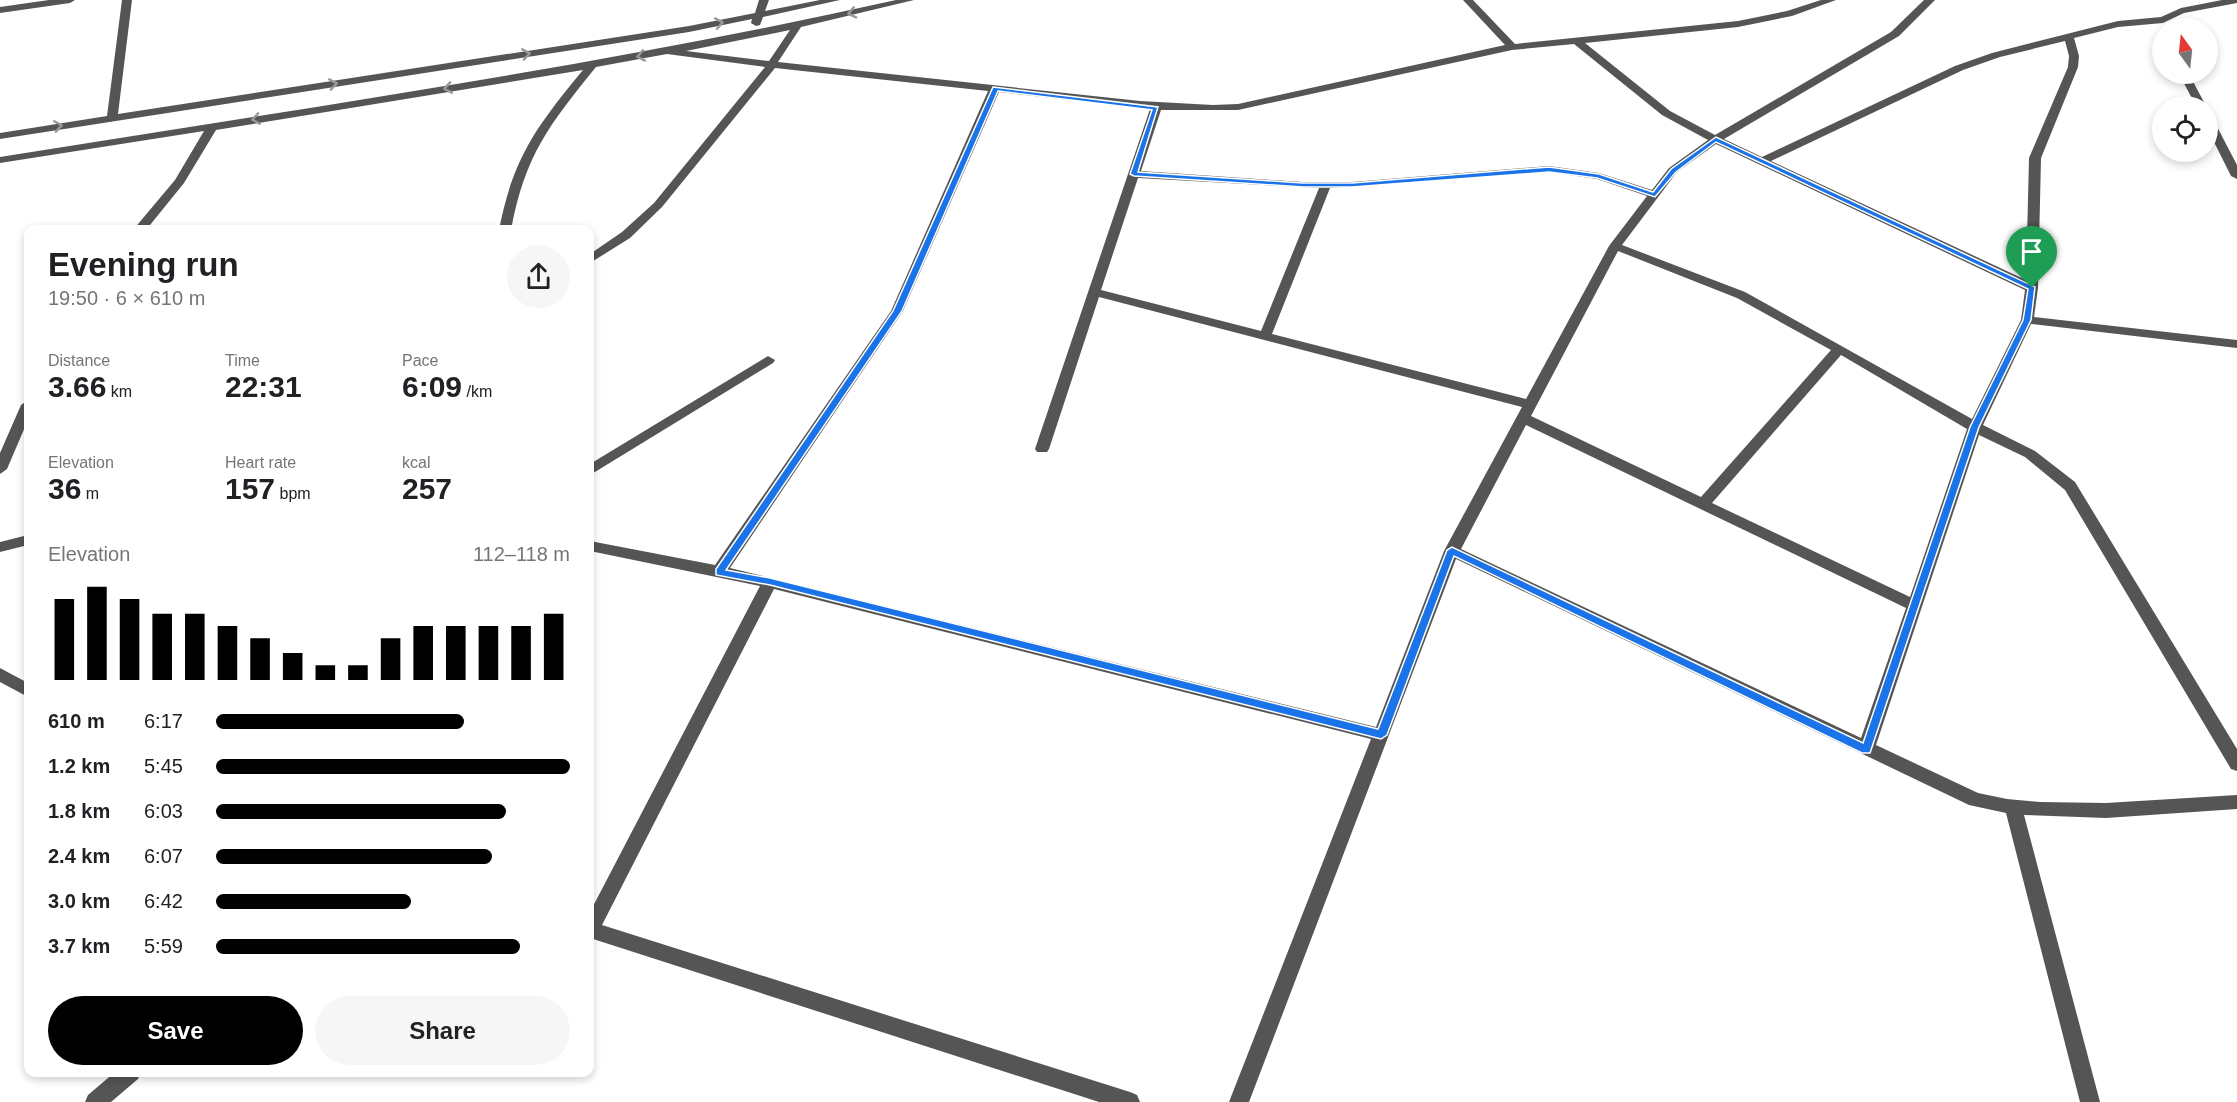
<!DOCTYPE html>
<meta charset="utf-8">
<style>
:root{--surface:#fff;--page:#f6f6f6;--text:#202124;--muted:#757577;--accent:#000}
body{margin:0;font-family:Helvetica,sans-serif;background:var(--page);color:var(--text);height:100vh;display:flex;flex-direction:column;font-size:22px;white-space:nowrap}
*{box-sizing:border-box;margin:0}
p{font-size:20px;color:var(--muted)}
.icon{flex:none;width:33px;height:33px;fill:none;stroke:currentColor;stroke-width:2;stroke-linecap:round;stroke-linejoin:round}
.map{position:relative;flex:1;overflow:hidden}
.drawer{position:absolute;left:24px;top:225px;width:570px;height:852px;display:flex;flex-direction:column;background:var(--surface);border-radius:12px;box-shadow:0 3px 9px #0003}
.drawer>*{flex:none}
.needle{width:39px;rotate:345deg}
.fabs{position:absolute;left:2152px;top:18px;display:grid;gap:12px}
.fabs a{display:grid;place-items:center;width:66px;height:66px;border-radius:50%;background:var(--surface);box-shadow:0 3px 9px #0003;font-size:30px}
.pin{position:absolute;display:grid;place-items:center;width:51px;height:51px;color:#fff;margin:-62px -26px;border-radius:50% 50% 50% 0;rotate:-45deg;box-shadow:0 0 6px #0007}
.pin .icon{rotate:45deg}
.round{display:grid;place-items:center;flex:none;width:63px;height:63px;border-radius:32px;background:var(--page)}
.overview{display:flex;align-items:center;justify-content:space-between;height:102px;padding:0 24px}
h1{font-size:33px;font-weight:600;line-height:45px}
.metrics{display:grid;grid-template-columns:repeat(3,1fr);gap:9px;height:102px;padding:6px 24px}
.metrics div{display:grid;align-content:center}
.metrics b{font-size:30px;font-weight:600}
.metrics small{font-size:16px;font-weight:400}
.metrics p{font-size:16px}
.chart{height:168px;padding:12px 24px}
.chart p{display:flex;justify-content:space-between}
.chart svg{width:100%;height:108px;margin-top:6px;stroke:var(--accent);stroke-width:6}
.cta{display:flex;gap:12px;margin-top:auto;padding:12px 24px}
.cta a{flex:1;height:69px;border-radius:36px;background:var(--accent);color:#fff;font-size:24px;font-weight:600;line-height:69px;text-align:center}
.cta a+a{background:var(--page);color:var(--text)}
ul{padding:0 24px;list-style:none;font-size:20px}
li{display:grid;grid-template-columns:96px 72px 1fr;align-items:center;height:45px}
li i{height:15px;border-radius:8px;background:var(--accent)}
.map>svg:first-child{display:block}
</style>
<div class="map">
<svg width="2237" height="1102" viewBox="0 0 2237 1102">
<rect width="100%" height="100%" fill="#fff"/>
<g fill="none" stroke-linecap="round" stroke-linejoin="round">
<g fill="#555" fill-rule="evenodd">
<polygon points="49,0 75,0 70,3 0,13 0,7"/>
<polygon points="122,0 132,0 118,114 689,26 755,13 759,0 769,0 765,11 820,0 840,0 763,17 760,25 756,26 751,23 752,19 689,32 0,139 0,133 107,116"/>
<path d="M896,0H914L801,27L778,62L1140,101L1213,105L1238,104L1505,45L1463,0H1473L1515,44L1738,21L1787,11L1821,0H1836L1792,16L1738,27L1585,43L1670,111L1715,135L1891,32L1924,0H1935L1899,36L1724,139L1762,157L1955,66L1992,53L2118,21L2161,17L2181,8L2222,0H2237V3L2184,13L2163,23L2118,27L2074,38L2079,56L2078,67L2041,158L2038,288L2034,317L2237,340V348L2031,324L1983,425L2035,451L2075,482L2237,749V771L2231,769L2065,490L2025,457L1979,435L1876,745L1978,793L2007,799L2040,802L2106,803L2237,795V809L2106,818L2024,815L2100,1102H2080L2006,813L1969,805L1456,559L1249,1102H1229L1371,739L774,589L602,925L1130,1092L1137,1095L1140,1102H1099L590,938V912L760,586L590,551V541L715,565L891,311L988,91L775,68L662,207L630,238L590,263V254L622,232L654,203L765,67L667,54L596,67C549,125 525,155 511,230H499C513,157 537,126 583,70L216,130L184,183L146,230H133L175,180L204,131L0,163V157C299,109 601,66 896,0ZM790,30L769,61L686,51ZM2065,41L2069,56L2068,67L2029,158L2026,280L1771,161L1963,70L2000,57ZM1574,44L1662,115L1708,140L1669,168L1652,190L1599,173L1549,166L1352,182H1303L1141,171L1161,110H1238L1512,50ZM999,92L1150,109L1035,449L1037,452H1047L1049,449L1099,297L1522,407L1444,551L1376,727L730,568L903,311ZM1716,144L2025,290L2021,320L1972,419L1745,292L1622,245L1677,172ZM1549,172L1597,179L1647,196L1609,246L1526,399L1272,334L1330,188ZM1138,178L1319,188L1261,331L1101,290ZM1618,251L1737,298L1831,350L1701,497L1531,416ZM1841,355L1967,429L1910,597L1712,503ZM1526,425L1906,608L1861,738L1461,549Z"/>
<polygon points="2179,74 2189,74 2206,106 2196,106"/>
<polygon points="2208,116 2213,119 2237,165 2237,179 2231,176 2208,130"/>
<polygon points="768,356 775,360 773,363 590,475 590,464"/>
<polygon points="28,400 28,420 7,469 0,474 0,453 21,405"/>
<polygon points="28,535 28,545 0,552 0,542"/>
<polygon points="0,668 28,683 28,697 0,682"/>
<polygon points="115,1072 141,1072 138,1079 111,1102 85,1102 88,1095"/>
</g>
</g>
<defs><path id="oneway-chevron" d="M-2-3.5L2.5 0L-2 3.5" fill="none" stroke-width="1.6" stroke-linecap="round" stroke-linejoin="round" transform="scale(1.5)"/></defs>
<g stroke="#999">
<use href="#oneway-chevron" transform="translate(852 13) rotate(167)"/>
<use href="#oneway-chevron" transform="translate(719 23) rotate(-11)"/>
<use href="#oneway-chevron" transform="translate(526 54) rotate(-9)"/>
<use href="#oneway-chevron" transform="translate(641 56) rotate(169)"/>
<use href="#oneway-chevron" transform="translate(333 84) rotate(-9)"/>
<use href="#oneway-chevron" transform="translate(448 88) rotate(171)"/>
<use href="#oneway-chevron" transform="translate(256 119) rotate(171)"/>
<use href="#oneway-chevron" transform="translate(58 126) rotate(-9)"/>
</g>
<path fill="#1a73e8" stroke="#fff" stroke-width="1.5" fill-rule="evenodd" d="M993,87L1158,107L1138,172L1303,183H1352L1549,167L1599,174L1653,192L1671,169L1716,137L2035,287L2031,320L1979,427L1870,753H1862L1454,556L1387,735L1381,739L770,585L716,575V569L893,311ZM998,91L1152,110L1130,174L1134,176L1303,187H1352L1549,172L1597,178L1655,197L1676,172L1716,142L2028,289L2023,320L1970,427L1863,743L1452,547L1447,550L1378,729L770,578L726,570L902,311Z"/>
</svg>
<div class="fabs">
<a><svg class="needle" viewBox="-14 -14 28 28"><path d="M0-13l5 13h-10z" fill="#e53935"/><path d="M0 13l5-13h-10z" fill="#757577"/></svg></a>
<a><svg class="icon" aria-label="locate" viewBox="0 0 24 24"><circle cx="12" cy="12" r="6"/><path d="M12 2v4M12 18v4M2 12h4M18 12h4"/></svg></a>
</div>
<div class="pin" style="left:2032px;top:288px;background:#1e9e55"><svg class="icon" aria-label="arrive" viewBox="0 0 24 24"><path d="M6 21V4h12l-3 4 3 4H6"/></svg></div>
<section class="drawer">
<div class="overview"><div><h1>Evening run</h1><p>19:50 · 6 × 610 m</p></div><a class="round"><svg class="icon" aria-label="share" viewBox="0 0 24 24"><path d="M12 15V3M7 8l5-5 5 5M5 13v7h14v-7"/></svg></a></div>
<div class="metrics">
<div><p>Distance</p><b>3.66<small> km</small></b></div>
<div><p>Time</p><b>22:31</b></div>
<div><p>Pace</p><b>6:09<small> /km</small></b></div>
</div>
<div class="metrics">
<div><p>Elevation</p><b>36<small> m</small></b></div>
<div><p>Heart rate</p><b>157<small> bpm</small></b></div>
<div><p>kcal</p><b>257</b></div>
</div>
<div class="chart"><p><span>Elevation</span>112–118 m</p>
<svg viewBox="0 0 160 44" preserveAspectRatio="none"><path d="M5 44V11M15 44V6M25 44V11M35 44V17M45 44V17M55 44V22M65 44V27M75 44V33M85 44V38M95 44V38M105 44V27M115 44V22M125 44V22M135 44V22M145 44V22M155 44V17"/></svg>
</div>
<ul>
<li><b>610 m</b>6:17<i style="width:70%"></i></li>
<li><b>1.2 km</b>5:45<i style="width:100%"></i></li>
<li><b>1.8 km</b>6:03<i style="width:82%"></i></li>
<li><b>2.4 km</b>6:07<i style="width:78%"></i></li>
<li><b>3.0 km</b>6:42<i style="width:55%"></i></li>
<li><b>3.7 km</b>5:59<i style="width:86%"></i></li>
</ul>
<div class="cta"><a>Save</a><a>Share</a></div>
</section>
</div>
